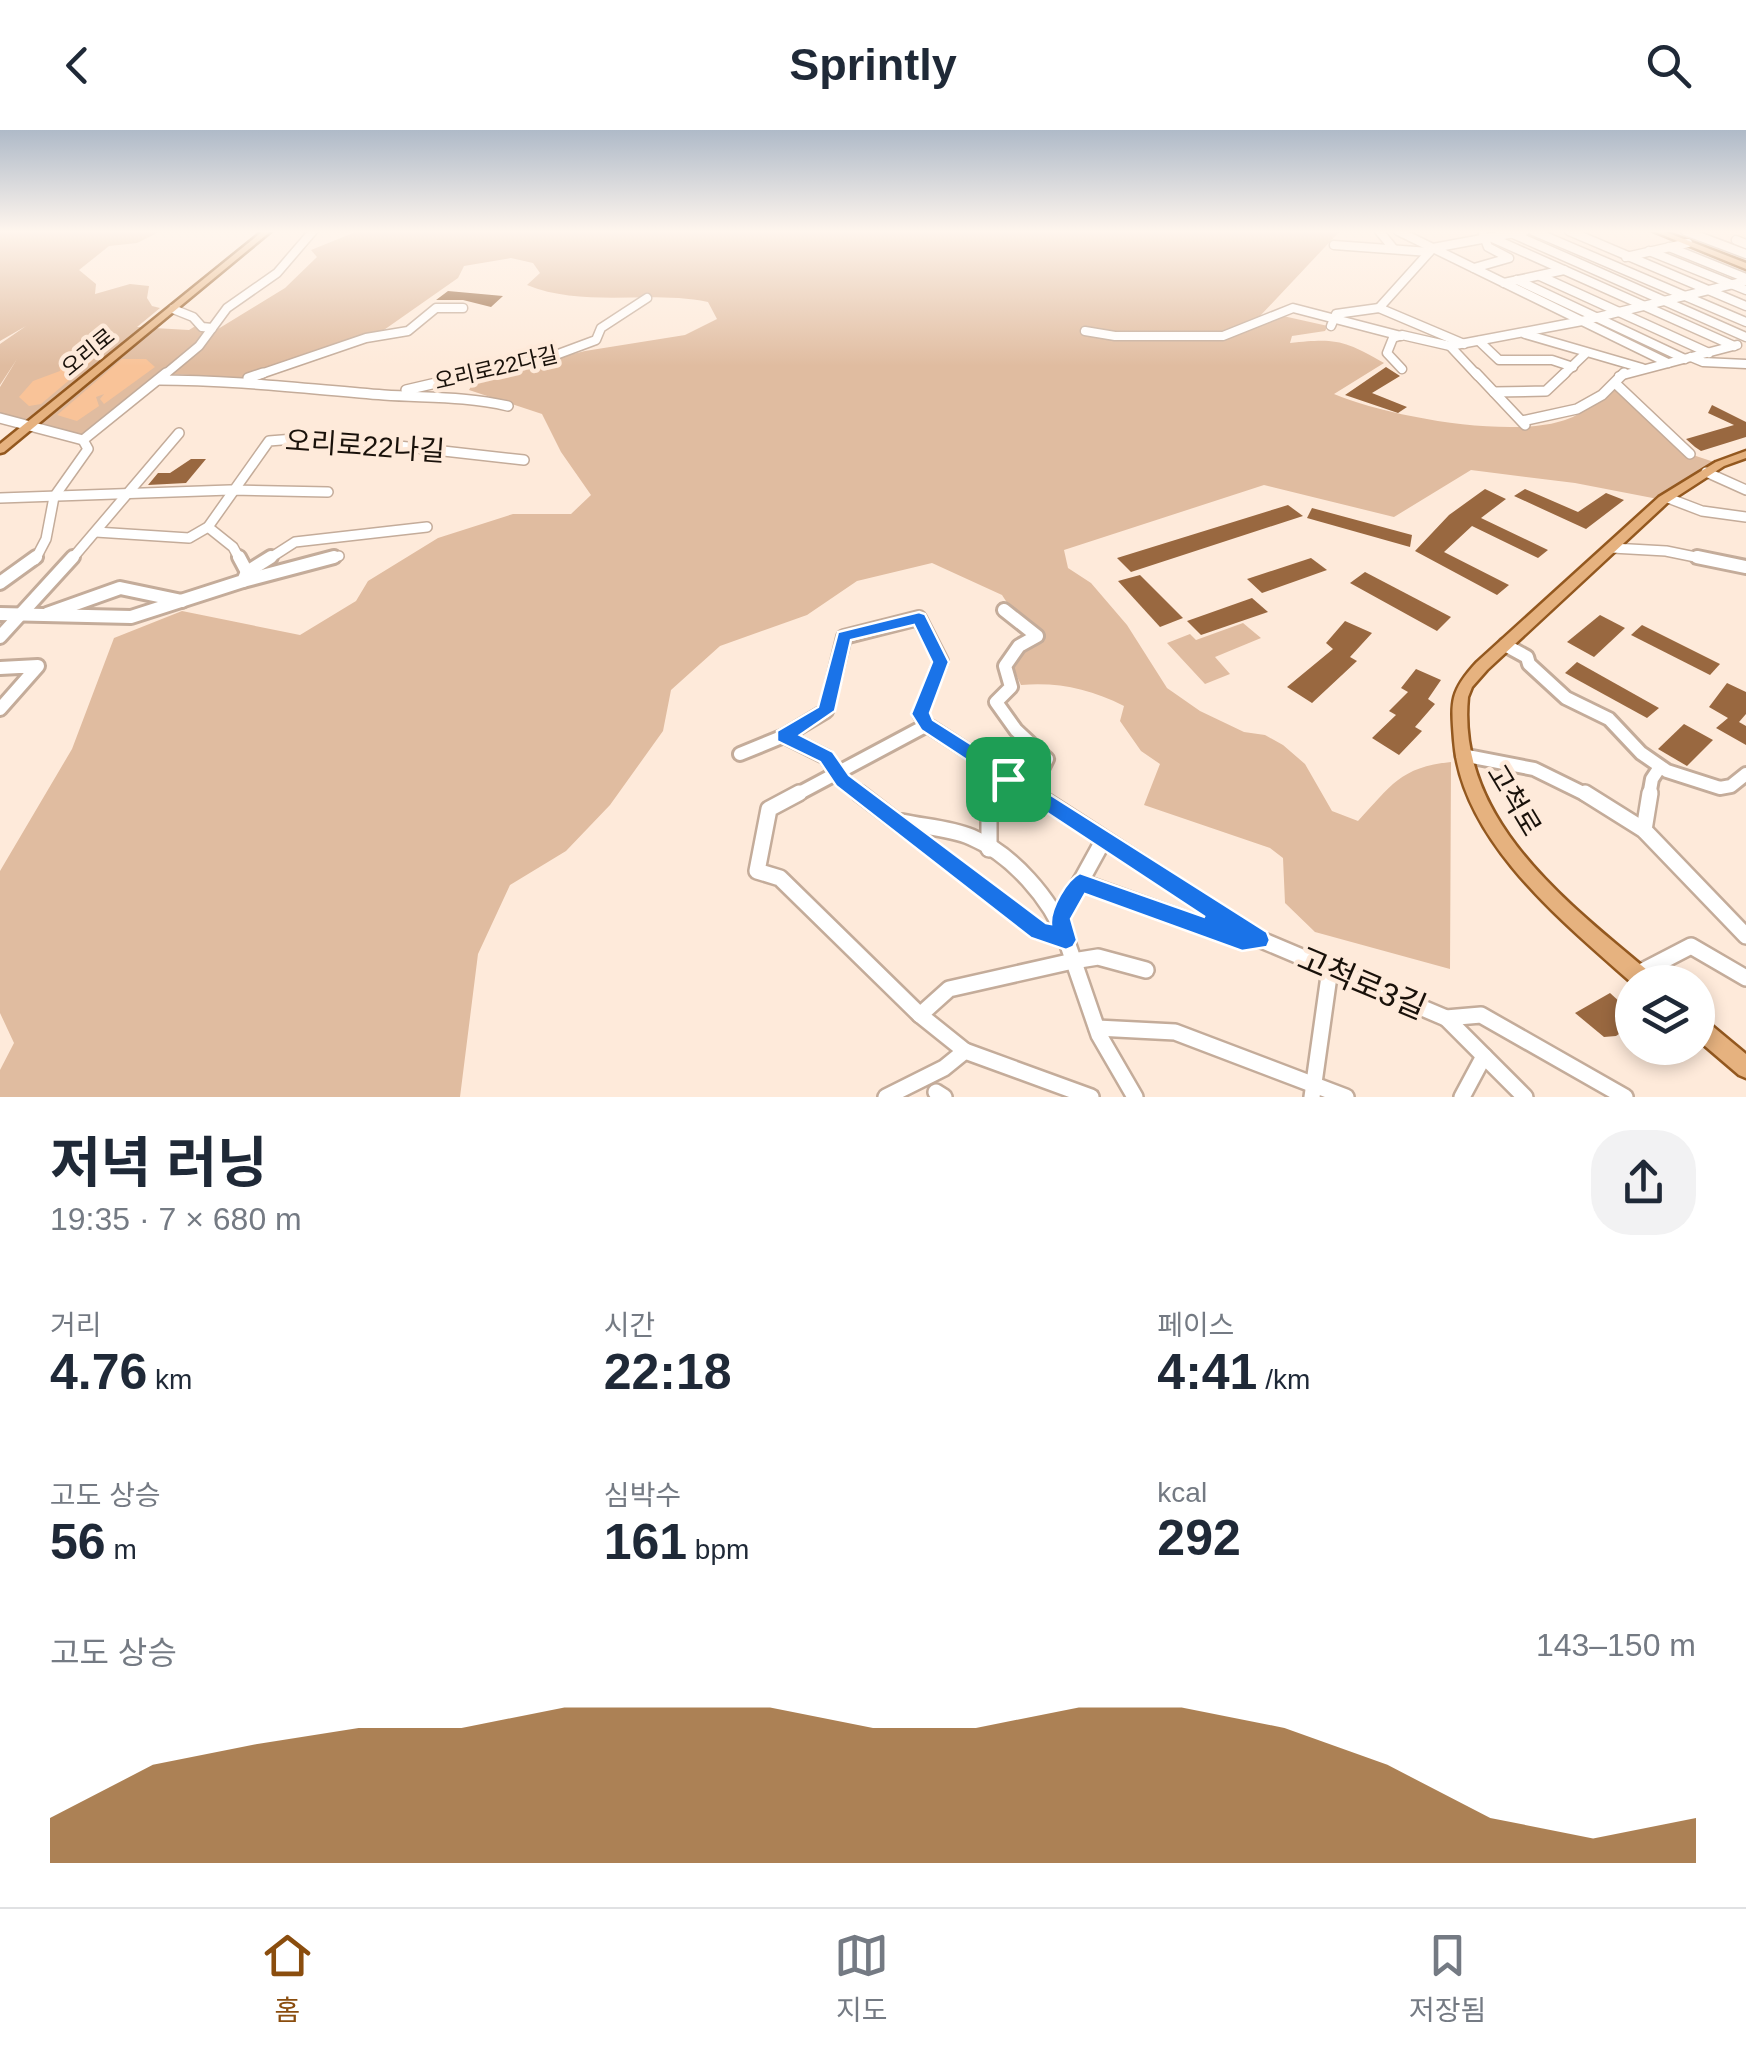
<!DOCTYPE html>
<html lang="ko">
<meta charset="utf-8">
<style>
:root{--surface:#fff;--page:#f2f2f3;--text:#1f2937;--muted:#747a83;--line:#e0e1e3;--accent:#8a4d0e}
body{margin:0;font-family:Helvetica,"Noto Sans KR",sans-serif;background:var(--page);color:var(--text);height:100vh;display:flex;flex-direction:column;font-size:38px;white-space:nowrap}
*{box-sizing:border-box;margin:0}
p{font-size:32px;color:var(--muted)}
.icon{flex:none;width:55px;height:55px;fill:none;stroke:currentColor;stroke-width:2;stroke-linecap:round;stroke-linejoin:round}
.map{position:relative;height:967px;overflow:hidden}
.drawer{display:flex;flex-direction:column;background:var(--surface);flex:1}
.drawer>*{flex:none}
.controls{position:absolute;left:1615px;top:835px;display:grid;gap:20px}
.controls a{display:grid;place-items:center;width:100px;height:100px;border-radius:50%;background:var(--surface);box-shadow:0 5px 15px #0003;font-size:50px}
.pin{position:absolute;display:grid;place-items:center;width:85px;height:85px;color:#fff;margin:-42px;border-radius:20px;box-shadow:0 5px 15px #0006}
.round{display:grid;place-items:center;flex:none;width:105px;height:105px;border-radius:40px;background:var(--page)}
.head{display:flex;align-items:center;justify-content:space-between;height:170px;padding:0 50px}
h1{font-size:55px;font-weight:700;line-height:75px}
.stats{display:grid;grid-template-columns:repeat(3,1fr);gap:15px;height:170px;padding:10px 50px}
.stats div{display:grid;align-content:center}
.stats b{font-size:50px;font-weight:700}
.stats small{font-size:28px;font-weight:400}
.stats p{font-size:28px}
.chart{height:280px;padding:20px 50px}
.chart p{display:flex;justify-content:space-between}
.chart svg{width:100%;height:180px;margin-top:10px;fill:var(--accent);opacity:.7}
header{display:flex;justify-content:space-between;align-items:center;height:130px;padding:0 50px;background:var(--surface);font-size:45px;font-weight:700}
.tabs{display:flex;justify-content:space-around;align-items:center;height:140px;border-top:2px solid var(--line);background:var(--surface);font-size:28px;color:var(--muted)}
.tabs a{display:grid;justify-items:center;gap:5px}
.tabs .selected{color:var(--accent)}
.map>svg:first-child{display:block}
</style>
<header><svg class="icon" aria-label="back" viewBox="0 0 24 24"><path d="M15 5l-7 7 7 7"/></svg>Sprintly<svg class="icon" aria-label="search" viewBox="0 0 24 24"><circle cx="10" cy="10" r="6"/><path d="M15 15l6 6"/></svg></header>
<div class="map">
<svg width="1746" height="967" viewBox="0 0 1746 967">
<rect width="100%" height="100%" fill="#feeada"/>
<g fill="#e0bca0">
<polygon points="0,101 161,101 137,113 109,116 79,140 96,154 95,164 130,154 149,156 147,168 152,176 160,178 137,197 189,200 197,195 209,199 198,213 80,306 0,286 0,257 17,229 0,255 0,214 26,196 0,211"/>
<path d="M358,101H1340L1260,186L1222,205L1248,201L1259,189L1283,186L1328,196L1325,201L1292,206L1290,213C1336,208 1344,210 1384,233L1334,264C1385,286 1510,309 1565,290C1585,284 1600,268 1615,253L1690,324L1720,334L1663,370L1575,353L1471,340L1394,387L1264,355L1064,420L1068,438L1091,453L1127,495L1167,558L1200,581L1244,602L1265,605L1283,615L1305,634L1332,681L1358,691C1391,656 1400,637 1451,632L1450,839L1315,802L1285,773L1283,728L1270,718L1144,675L1160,634L1141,621L1120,591L1124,576C1090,559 1059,552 1021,555L1012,536L1022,522L1041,508L1015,485L1002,465L932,433L857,451L807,485L720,516L671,560L663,601L610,675L566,721L510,755L478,824L460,967H0V940L14,913L0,883V741L72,619L114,508L182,481L300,505L356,471L368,451L438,408L513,384H571L591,365L561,322L542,284L469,260L476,248L585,221L685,205L717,189L708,172C649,160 583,178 527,155L540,143L533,133L511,128L464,136L458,148L381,202L247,248L172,244L218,199L285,158L317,127L311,120Z"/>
<polygon points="1243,493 1261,508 1215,527 1230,544 1205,554 1167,513 1190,504 1196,510"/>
</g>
<g fill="#f9c398">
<polygon points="84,228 93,230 41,274 29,276 19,267 33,251 60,241 59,232"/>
<polygon points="122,229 146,229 155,237 104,274 100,269 104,264 96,267 99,276 77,291 57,285"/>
</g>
<g fill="#996840">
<polygon points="448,161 503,166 491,177 463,170 436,170"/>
<polygon points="1386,237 1400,246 1372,263 1407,277 1398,283 1345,265"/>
<polygon points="1712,275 1746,292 1746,307 1701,321 1695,317 1686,309 1734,295 1708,283"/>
<polygon points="191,329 206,329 186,353 148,355 158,343 170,343"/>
<polygon points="1485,359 1506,369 1481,388 1548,420 1538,428 1472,396 1444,422 1509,455 1497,465 1415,421 1449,385"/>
<polygon points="1525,359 1578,382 1606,363 1624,370 1586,399 1514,366"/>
<polygon points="1288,375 1303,386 1131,442 1117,428"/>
<polygon points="1312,378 1412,405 1410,417 1307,388"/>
<polygon points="1311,428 1327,440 1262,463 1247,449"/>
<polygon points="1365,442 1451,487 1437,501 1350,453"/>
<polygon points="1140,445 1183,488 1160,497 1118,451"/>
<polygon points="1252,468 1268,482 1201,505 1187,491"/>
<polygon points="1600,485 1625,498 1594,527 1567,512"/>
<polygon points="1345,491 1372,503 1350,527 1357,531 1312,573 1287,557 1333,519 1326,513"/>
<polygon points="1642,495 1720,534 1710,545 1631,505"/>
<polygon points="1577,532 1659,578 1647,588 1565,543"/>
<polygon points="1416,539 1441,550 1428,569 1435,574 1415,597 1422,601 1399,625 1372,608 1396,585 1389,581 1408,562 1401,558"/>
<polygon points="1727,553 1746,562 1746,584 1739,592 1746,596 1746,615 1716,598 1728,588 1709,577"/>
<polygon points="1684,594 1713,610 1687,636 1658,619"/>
<polygon points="1610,863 1632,883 1632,895 1616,906 1604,907 1575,883"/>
</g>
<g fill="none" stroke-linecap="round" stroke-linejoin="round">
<defs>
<g id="minor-far3">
<polyline points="1379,101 1393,118"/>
<polyline points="1398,101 1668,233"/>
<polyline points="1533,101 1746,192"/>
<polyline points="1569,101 1746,176"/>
<polyline points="1685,101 1746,124"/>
<polyline points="1511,103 1746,207"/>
<polyline points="1490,107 1734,216"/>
<polyline points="1736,110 1746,114"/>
<polyline points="1334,115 1429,122"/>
<polyline points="1669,117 1746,148"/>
<polyline points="1649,121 1746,160"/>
<polyline points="1626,127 1688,113"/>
<polyline points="1474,138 1509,128 1488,117 1482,101"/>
<polyline points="1540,146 1709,223"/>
<polyline points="1517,150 1685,229"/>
<polyline points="1504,153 1564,140"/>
<polyline points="173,179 193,187 202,197 212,198"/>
<polyline points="1331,196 1336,184 1379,178"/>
<polyline points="1085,201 1115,206 1223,206 1293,178 1401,206"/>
<polyline points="1525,204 1642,238"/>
<polyline points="1479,211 1499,230 1552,230 1573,237"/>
<polyline points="1464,214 1379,178 1433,118 1525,101"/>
<polyline points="1450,216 1478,246"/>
<polyline points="1691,227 1703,232 1746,234"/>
<polyline points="1402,239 1387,223 1393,208 1402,205 1450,216 1582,191 1746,151"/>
<polyline points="163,246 199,216 227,178 277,143 313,101"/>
<polyline points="255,246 366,208 408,201 436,178 463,178"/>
<polyline points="467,246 553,226 596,210 601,198 647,168"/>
<polyline points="1562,246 1585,224"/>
<polyline points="1619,246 1737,215"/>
</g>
<g id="minor-far2">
<polyline points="1476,243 1525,295"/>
<polyline points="248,248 263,243"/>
<path d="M158,250C234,250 308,259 384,265C428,268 464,266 508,276"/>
<polyline points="1615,253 1690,324"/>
<polyline points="406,260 479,243"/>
<polyline points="1494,262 1546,261 1565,243"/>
<polyline points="0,288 83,310"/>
<polyline points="1522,291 1577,279 1602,265 1624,243"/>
<polyline points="1706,342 1746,360"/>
<polyline points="0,368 230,360 328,362"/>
<polyline points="1668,368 1702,381 1746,387"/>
<polyline points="208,397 233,417 240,430"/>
<polyline points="96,402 189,408 208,397 269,311 319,307 524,330"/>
<polyline points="1612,418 1666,421 1710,430"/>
<polyline points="35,430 46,409 54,367 88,319 83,310 166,243"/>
<polyline points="71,430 179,303"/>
<polyline points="267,430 295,412 427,397"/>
<polyline points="325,430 339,426"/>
</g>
<g id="minor-far1">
<polyline points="239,427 247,442"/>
<polyline points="1697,427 1746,437"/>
<polyline points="243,451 334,427"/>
<polyline points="0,453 36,427"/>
<polyline points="0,484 131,487 243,451 247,442 271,427"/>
<polyline points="47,484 120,458 182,471"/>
<polyline points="0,507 73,427"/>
<polyline points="1505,515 1527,527 1529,534 1566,568 1609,589 1641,623 1667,641 1720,658 1731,656 1746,644"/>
<polyline points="0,538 38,536 0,579"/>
<polyline points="784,606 826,627 842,650 863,666"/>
<polyline points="740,624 784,606 826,581 844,507 919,488 941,531 920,584 927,595"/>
<polyline points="1462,625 1534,639 1589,666"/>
<polyline points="794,666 927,595 1037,666"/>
<polyline points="988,666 991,653 1042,639 1047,629 1016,600 996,572 1011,557 1005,536 1019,516 1037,506 1004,480"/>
<polyline points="1649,666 1652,649 1660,637"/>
</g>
<g id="minor">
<polyline points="799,663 769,679 757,741 780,748 920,885 965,921 1091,967"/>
<polyline points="859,663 1039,801 1066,809 1099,905 1135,967"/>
<polyline points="989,663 989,719"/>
<polyline points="1033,663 1259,809 1446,888 1481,885 1625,967"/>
<polyline points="1585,663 1644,700 1746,806"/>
<path d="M902,692C925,697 950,698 971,707C1012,724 1051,769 1066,809"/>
<polyline points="1644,700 1650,663"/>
<polyline points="1080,752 1242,810 1256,810"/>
<polyline points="1060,789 1103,711"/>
<polyline points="1637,844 1691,816 1746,848"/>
<polyline points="920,885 949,859 1073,831 1098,827 1146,840"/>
<polyline points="1446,888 1525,967"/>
<polyline points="1097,898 1175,902 1346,967"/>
<polyline points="936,962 944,967"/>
<polyline points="886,967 944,938 965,921"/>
<polyline points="1312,967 1330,839"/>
<polyline points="1462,967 1484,926"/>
</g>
<g id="major">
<polygon points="263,101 271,101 4,322 0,323 0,314"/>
<polygon points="1653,101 1663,101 1746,133 1746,139"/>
<path d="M1746,321V328L1724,336L1667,373L1487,540L1472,557L1468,567C1456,691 1569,774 1653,845L1656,852L1632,853C1562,791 1461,710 1454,610C1451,571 1450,561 1477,532L1659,367L1716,332Z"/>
<polygon points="1698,887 1705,890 1746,924 1746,948 1739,945 1698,910"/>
</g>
</defs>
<use href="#minor-far3" stroke="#c4ac9a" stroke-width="11"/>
<use href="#minor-far2" stroke="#c4ac9a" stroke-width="12"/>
<use href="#minor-far1" stroke="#c4ac9a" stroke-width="18"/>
<use href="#minor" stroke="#c4ac9a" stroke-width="20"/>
<use href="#major" stroke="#93581f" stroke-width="5"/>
<use href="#minor-far3" stroke="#fff" stroke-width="8"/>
<use href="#minor-far2" stroke="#fff" stroke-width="9"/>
<use href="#minor-far1" stroke="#fff" stroke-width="12"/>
<use href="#minor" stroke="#fff" stroke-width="15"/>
<use href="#major" fill="#e6b27f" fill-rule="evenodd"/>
</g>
<linearGradient id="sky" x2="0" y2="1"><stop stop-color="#afbac8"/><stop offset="0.43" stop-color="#fff6ee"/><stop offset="1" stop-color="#fff6ee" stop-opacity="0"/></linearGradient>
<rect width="1746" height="236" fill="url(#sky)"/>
<path fill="#1a73e8" stroke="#fff" stroke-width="2.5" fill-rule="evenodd" d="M919,482L925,484L949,532L930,583L933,590L1267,802L1270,810L1267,817L1242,821L1085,764L1071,789L1077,810L1073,817L1066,820L1031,808L836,656L820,632L777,611V601L818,577L838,502ZM914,495L932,532L911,584L921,600L1205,787L1080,743C1066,750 1050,779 1051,794L1046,793L849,645L833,622L800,605L835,581L851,510Z"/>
<g text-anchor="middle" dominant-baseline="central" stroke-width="9" stroke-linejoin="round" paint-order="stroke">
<g font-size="22" fill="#19110a" stroke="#feeada">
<text transform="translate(88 222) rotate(-39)">오리로</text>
<text transform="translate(496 238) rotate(-13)">오리로22다길</text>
</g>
<g font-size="28" fill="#19110a" stroke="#feeada">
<text transform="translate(365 316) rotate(4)">오리로22나길</text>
<text transform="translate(1514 670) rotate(59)">고척로</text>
</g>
<g font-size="32" fill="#19110a" stroke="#feeada">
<text transform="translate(1362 853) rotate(23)">고척로3길</text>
</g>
</g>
</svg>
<div class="controls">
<a><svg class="icon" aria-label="layers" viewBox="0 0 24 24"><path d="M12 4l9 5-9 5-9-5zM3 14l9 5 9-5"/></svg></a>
</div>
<div class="pin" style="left:1008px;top:649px;background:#1e9e55"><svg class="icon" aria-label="arrive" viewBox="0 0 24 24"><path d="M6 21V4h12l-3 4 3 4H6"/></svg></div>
</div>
<section class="drawer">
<div class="head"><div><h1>저녁 러닝</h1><p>19:35 · 7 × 680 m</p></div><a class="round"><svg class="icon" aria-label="share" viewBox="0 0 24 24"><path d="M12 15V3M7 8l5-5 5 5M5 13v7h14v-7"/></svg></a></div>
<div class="stats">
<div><p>거리</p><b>4.76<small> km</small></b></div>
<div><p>시간</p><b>22:18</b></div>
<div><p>페이스</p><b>4:41<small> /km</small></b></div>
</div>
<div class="stats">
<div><p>고도 상승</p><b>56<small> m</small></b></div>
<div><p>심박수</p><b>161<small> bpm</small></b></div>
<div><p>kcal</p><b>292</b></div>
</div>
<div class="chart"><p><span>고도 상승</span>143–150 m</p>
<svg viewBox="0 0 160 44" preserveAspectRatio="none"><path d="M0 44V33L10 20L20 15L30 11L40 11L50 6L60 6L70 6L80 11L90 11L100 6L110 6L120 11L130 20L140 33L150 38L160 33V44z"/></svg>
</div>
</section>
<nav class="tabs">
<a class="selected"><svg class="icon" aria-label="home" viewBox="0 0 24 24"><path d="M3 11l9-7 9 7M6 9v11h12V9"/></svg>홈</a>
<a><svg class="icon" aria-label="map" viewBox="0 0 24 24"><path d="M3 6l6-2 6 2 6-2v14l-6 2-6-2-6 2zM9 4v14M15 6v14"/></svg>지도</a>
<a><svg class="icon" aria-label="saved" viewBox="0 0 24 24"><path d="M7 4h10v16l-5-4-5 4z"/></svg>저장됨</a>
</nav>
